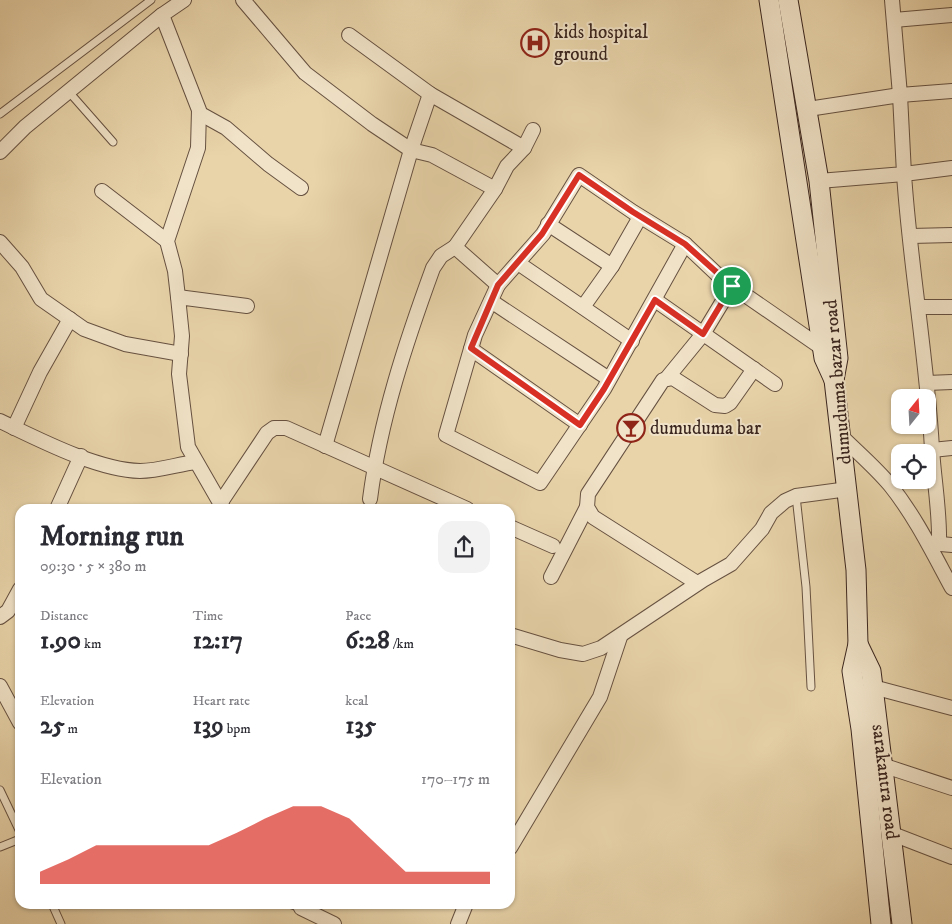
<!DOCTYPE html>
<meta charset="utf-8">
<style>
:root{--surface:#fff;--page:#f2f2f3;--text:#2b2b33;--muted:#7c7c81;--accent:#d93025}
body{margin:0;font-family:"IM FELL DW Pica",serif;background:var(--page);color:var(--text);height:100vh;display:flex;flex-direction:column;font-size:19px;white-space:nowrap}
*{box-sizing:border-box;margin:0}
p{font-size:16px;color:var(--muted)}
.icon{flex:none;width:28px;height:28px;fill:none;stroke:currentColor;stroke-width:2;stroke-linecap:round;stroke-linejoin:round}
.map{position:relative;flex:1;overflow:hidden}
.side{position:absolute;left:15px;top:504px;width:500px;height:405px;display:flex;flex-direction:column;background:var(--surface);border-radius:15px;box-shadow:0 1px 4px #0004}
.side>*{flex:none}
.needle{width:32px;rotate:18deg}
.fabs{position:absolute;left:891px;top:389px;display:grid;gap:10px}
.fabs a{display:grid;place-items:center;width:45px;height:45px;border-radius:10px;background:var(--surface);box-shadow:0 1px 4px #0004;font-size:25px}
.pin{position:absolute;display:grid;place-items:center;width:42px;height:42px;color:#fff;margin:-21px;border:2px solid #fff;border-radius:50%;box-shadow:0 1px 5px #0007}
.round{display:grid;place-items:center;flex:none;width:52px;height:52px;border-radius:15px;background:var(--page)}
.summary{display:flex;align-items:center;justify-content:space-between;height:85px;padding:0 25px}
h1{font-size:28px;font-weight:700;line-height:38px}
.metrics{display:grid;grid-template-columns:repeat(3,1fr);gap:8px;height:85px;padding:5px 25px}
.metrics div{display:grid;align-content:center}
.metrics b{font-size:25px;font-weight:700}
.metrics small{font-size:14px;font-weight:400}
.metrics p{font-size:14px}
.chart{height:140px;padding:10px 25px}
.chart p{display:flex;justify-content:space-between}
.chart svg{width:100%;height:90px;margin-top:5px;fill:var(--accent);opacity:.7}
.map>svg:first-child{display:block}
</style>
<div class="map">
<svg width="952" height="924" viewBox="0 0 952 924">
<rect width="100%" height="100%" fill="#e9d4aa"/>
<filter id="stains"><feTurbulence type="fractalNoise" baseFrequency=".004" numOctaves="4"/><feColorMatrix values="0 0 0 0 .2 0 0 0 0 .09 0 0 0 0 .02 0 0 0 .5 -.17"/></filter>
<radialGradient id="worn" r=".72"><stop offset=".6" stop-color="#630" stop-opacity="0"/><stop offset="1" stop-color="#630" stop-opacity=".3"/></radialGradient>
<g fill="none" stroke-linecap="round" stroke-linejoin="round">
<defs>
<g id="lane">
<polyline points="69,92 113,142"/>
<polyline points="0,114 151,0"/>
<polyline points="796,496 806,587 811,687"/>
<polyline points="0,790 20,832"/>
<polyline points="0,847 20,839"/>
<polyline points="52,904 61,924"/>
<polyline points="289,904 301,908 302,906"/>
</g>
<g id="street">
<polyline points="243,0 305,73 372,124 411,150 432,155 495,189"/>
<polyline points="892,0 900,95 952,91"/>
<polyline points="894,20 952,15"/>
<polyline points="349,35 430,94"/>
<polyline points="808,109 900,95 904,174 819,181"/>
<polyline points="199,113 226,128 268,164 301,188"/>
<polyline points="533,130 524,148 507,166 495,189 455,247 498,285 543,234 579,175 633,212 685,244 722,279 822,348"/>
<polyline points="0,152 25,127 162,15"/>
<polyline points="102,191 167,241"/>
<polyline points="548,224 612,266 640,217"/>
<polyline points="911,236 952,235"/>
<polyline points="0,242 22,267 41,299 84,329 125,344 181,354"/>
<polyline points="518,263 632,341"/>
<polyline points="498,285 475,335 446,435 540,483 604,389 685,244"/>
<polyline points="178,297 175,271 167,241 198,148 199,110 162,15 184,0"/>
<polyline points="655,300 775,384"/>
<polyline points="491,301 609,379"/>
<polyline points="583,307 612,266"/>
<polyline points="919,307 952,307"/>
<polyline points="471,349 580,425"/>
<polyline points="667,378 703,334 732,286"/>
<polyline points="927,383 952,382"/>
<path d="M0,421C38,439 97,470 140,471C158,471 179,464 196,462"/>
<polyline points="14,428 40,372 70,319"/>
<path d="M840,435C857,452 875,467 890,485C915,516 933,553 952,588"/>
<polyline points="325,446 411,150 430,94 524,148"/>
<polyline points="932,450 952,448"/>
<path d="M370,499C380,420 406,342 433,268L441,256L455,247"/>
<polyline points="221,502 267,433 274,428 286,428 467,509"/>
<polyline points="223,508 188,447 179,374 182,336 178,297 247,306"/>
<polyline points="57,509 81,456"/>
<polyline points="510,527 553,546"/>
<polyline points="929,543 952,545"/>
<path d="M939,544C940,512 934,481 932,449C927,357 910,266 904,174L952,168"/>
<polyline points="551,577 587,507"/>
<polyline points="697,583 593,517 587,507 588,494 663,380 673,378 715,405 725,406 730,403 754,369"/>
<polyline points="0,617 8,611 20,589"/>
<polyline points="510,635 560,650 583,654 601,648 703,580 731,564 762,529 771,513 785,501 796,496 848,489"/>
<polyline points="0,686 20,723"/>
<polyline points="873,687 952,708"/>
<polyline points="882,765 952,788"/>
<polyline points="890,833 952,857"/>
<polyline points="510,848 600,697 620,637"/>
<polyline points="301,908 334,924"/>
<polyline points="458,924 466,904"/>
</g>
<g id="secondary">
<polyline points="769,0 824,358 834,380"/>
<polyline points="788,0 819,181 838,358 834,380 856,570 858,644 852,671 861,729 881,924"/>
<polyline points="858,644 871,671 902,924"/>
</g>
</defs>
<use href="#lane" stroke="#665141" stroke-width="9"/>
<use href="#street" stroke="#665141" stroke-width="16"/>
<use href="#secondary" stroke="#3a251e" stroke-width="21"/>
<use href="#lane" stroke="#f1e3c8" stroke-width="7"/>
<use href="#street" stroke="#f1e3c8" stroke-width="14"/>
<use href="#secondary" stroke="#f1e3c8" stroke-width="19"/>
</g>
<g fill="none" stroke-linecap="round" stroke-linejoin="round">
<defs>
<polygon id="route" points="579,175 633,212 685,244 732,286 703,334 655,300 604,389 580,425 471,348 498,285 542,234"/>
</defs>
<use href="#route" stroke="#fff" stroke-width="10"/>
<use href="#route" stroke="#d93025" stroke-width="6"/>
</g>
<defs>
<symbol id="hospital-ring" viewBox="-11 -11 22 22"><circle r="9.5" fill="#f1e3c8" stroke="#8f2418" stroke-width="1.5"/><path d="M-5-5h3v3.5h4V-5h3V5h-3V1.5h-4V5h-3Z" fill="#8f2418"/></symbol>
<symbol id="bar-ring" viewBox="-11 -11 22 22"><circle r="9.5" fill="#f1e3c8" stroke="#8f2418" stroke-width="1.5"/><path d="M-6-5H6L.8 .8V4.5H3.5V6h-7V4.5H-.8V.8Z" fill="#8f2418"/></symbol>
</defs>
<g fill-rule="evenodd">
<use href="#hospital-ring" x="519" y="27" width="32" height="32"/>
<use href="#bar-ring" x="615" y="412" width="32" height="32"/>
</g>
<g text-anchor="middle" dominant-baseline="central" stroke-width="4" stroke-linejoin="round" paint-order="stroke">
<g font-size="19" fill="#3a251e" stroke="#f1e3c8" text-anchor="start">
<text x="554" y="32">kids hospital<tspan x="554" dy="22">ground</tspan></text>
<text x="650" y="428">dumuduma bar</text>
</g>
<g font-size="19" fill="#3a251e" stroke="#f1e3c8">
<text transform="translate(838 382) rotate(-95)">dumuduma bazar road</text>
<text transform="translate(885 782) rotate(83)">sarakantra road</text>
</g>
</g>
<rect width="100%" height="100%" filter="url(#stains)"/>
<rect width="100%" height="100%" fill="url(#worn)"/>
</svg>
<div class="fabs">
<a><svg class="needle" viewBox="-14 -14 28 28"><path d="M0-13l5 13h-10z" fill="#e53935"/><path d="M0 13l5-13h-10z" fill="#7c7c81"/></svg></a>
<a><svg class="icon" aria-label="locate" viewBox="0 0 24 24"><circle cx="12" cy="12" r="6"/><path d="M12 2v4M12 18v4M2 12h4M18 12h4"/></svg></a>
</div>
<div class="pin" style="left:732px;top:286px;background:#1e9e55"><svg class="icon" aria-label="arrive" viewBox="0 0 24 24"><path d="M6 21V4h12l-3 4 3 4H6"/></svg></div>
<section class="side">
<div class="summary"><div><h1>Morning run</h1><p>09:30 · 5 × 380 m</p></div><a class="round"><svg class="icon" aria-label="share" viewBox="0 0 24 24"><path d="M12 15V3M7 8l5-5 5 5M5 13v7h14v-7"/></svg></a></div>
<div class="metrics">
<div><p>Distance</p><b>1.90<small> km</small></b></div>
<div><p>Time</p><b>12:17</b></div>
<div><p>Pace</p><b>6:28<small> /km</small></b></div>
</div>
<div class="metrics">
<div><p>Elevation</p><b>25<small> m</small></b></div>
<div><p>Heart rate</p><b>139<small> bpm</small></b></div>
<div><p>kcal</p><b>135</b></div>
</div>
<div class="chart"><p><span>Elevation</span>170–175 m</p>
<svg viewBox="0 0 160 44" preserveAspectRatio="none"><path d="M0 44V38L10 32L20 25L30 25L40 25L50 25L60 25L70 19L80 12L90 6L100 6L110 12L120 25L130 38L140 38L150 38L160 38V44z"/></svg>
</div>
</section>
</div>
